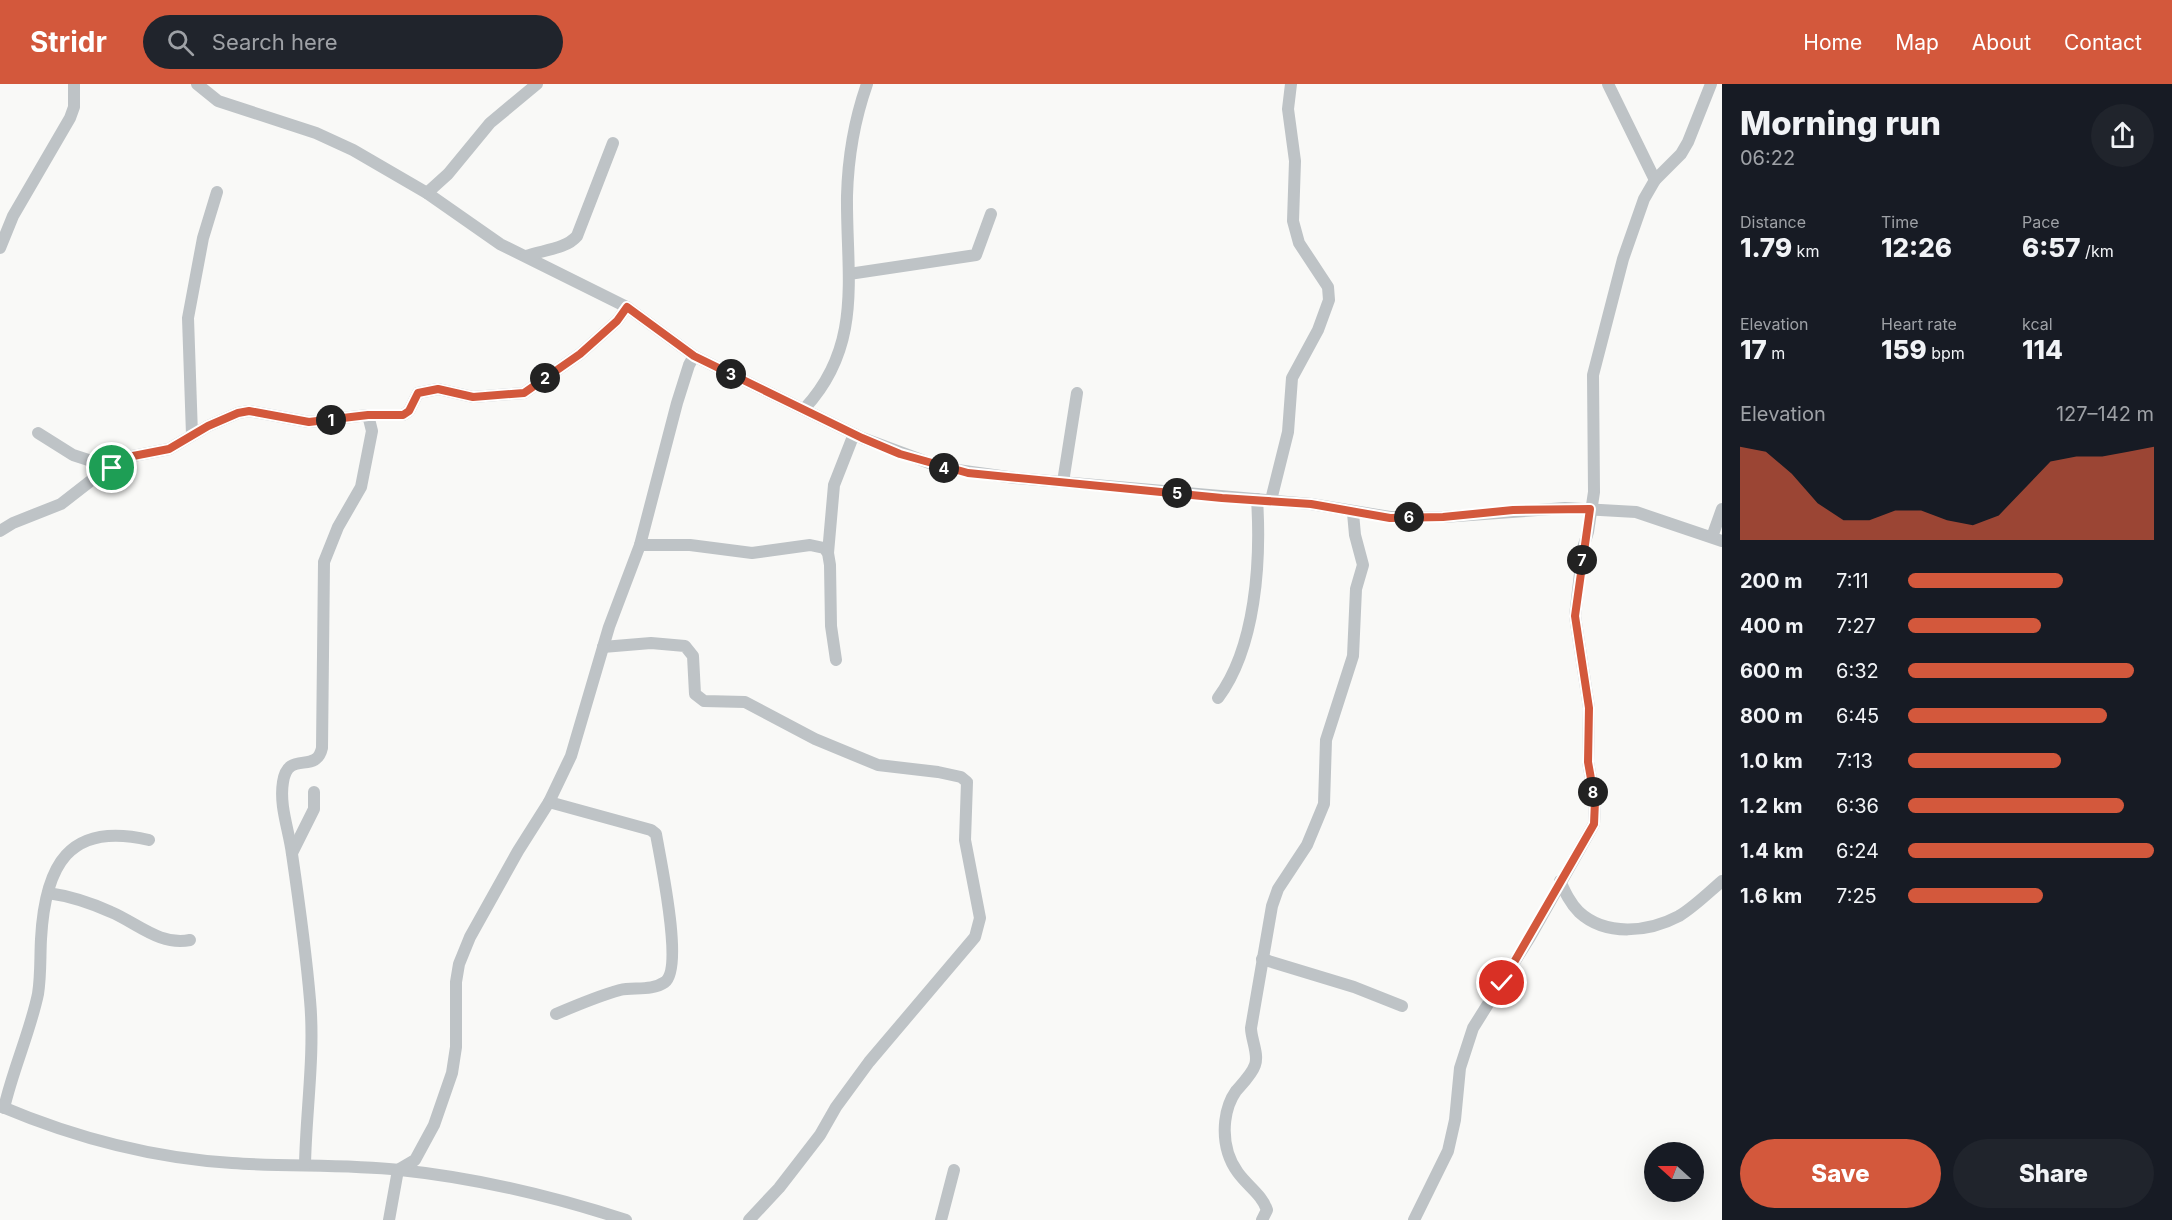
<!DOCTYPE html>
<meta charset="utf-8">
<style>
:root{--surface:#171b24;--page:#20242c;--text:#f1f3f6;--muted:#9ea1a6;--accent:#d3583c}
body{margin:0;font-family:Inter,sans-serif;background:var(--page);color:var(--text);height:100vh;display:flex;flex-direction:column;font-size:22px;white-space:nowrap}
*{box-sizing:border-box;margin:0}
p{font-size:20px;color:var(--muted)}
.icon{flex:none;width:33px;height:33px;fill:none;stroke:currentColor;stroke-width:2;stroke-linecap:round;stroke-linejoin:round}
.map{position:relative;flex:1;overflow:hidden}
.sheet{display:flex;flex-direction:column;background:var(--surface);width:450px}
.sheet>*{flex:none}
.needle{width:39px;rotate:291deg}
.buttons{position:absolute;left:1644px;top:1058px;display:grid;gap:12px}
.buttons a{display:grid;place-items:center;width:60px;height:60px;border-radius:50%;background:var(--surface);box-shadow:0 6px 24px #0002;font-size:30px}
.pin{position:absolute;display:grid;place-items:center;width:51px;height:51px;color:#fff;margin:-26px;border:3px solid #fff;border-radius:50%;box-shadow:0 2px 6px #0007}
.km{position:absolute;width:30px;height:30px;margin:-15px;border-radius:50%;background:#222;color:#fff;font-size:16px;line-height:30px;text-align:center}
.round{display:grid;place-items:center;flex:none;width:63px;height:63px;border-radius:32px;background:var(--page)}
.headline{display:flex;align-items:center;justify-content:space-between;height:102px;padding:0 18px}
h1{font-size:33px;font-weight:800;line-height:45px}
.figures{display:grid;grid-template-columns:repeat(3,1fr);gap:9px;height:102px;padding:6px 18px}
.figures div{display:grid;align-content:center}
.figures b{font-size:26px;font-weight:800}
.figures small{font-size:16px;font-weight:400}
.figures p{font-size:16px}
.chart{height:168px;padding:12px 18px}
.chart p{display:flex;justify-content:space-between}
.chart svg{width:100%;height:108px;margin-top:6px;fill:var(--accent);opacity:.7}
.action{display:flex;gap:12px;margin-top:auto;padding:12px 18px}
.action a{flex:1;height:69px;border-radius:36px;background:var(--accent);color:#fff;font-size:24px;font-weight:800;line-height:69px;text-align:center}
.action a+a{background:var(--page);color:var(--text)}
ul{padding:0 18px;list-style:none;font-size:20px}
li{display:grid;grid-template-columns:96px 72px 1fr;align-items:center;height:45px}
li i{height:15px;border-radius:8px;background:var(--accent)}
header{display:flex;align-items:center;gap:36px;box-sizing:border-box;height:84px;padding:0 30px;background:var(--accent);color:#fff}
header strong{font-size:28px}
nav{display:flex;gap:33px;margin-inline-start:auto;font-size:21px}
.search{width:420px;height:54px;background:var(--page);display:flex;align-items:center;gap:15px;box-sizing:border-box;padding:0 21px;border-radius:33px;color:var(--muted);font-size:22px}
main{display:flex;flex:1;min-height:0}
.map>svg:first-child{display:block}
</style>
<header>
<strong>Stridr</strong>
<div class="search"><svg class="icon" aria-label="search" viewBox="0 0 24 24"><circle cx="10" cy="10" r="6"/><path d="M15 15l6 6"/></svg>Search here</div>
<nav><a>Home</a><a>Map</a><a>About</a><a>Contact</a></nav>
</header>
<main>
<div class="map">
<svg width="1722" height="1136" viewBox="0 0 1722 1136">
<rect width="100%" height="100%" fill="#f9f9f7"/>
<g fill="none" stroke-linecap="round" stroke-linejoin="round">
<g stroke="#bec3c6" stroke-width="12">
<polyline points="197,0 218,17 316,49 353,66 427,109 500,160 627,223 694,272 862,354 943,384 1015,394 1311,420 1390,433 1443,433 1565,424 1636,428 1722,457"/>
<polyline points="1608,0 1655,96"/>
<polyline points="427,109 448,90 490,39 537,0"/>
<polyline points="0,164 13,132 70,34 74,23 74,0"/>
<path d="M526,172C543,166 566,165 577,152L613,59"/>
<polyline points="849,190 976,171 991,130"/>
<path d="M805,324C864,260 846,190 847,112C848,73 854,37 867,0"/>
<polyline points="38,349 73,371 113,384"/>
<polyline points="192,351 188,234 203,154 217,108"/>
<polyline points="1063,398 1077,309"/>
<polyline points="1271,416 1288,348 1292,294 1318,246 1329,216 1328,203 1299,159 1293,137 1295,77 1288,25 1291,0"/>
<polyline points="0,447 13,439 61,420 97,392 128,373 169,365 208,342 238,329 249,327 309,338 368,331 403,331 409,327 418,309 438,305 473,313 524,309 580,270 617,237 627,223"/>
<polyline points="1712,453 1722,425"/>
<polyline points="640,461 690,461 752,469 810,461 824,464 828,469 830,481 831,542 836,576"/>
<polyline points="828,469 834,401 854,350"/>
<polyline points="603,563 651,559 685,562 693,572 695,610 704,617 745,618 815,655 878,681 938,688 961,693 967,698 965,756 980,834 975,853 869,978 836,1023 820,1051 779,1104 749,1136"/>
<path d="M1218,614C1256,563 1261,477 1257,415"/>
<path d="M549,718L651,746L656,750C660,774 684,884 665,898C652,907 634,903 620,906C598,912 577,921 556,930"/>
<polyline points="292,769 314,725 314,708"/>
<path d="M1560,797C1565,808 1570,819 1579,828C1606,853 1649,848 1679,832C1694,823 1708,809 1722,797"/>
<path d="M48,809C70,812 91,819 111,828C137,839 160,862 190,856"/>
<polyline points="1262,875 1354,903 1402,922"/>
<path d="M0,1022C73,1053 153,1074 232,1079C288,1083 344,1080 400,1086C477,1094 552,1112 626,1136"/>
<path d="M4,1024C13,985 30,948 38,910C41,891 40,873 41,855C45,782 68,737 149,756"/>
<path d="M305,1081C306,1027 315,970 310,916C306,868 299,818 292,770C289,746 279,722 283,698C288,665 316,691 322,664L324,478L338,443L361,403L372,347L368,331"/>
<polyline points="389,1136 398,1086 415,1076 434,1041 452,989 456,963 456,898 459,880 470,853 518,767 549,718 571,672 609,543 640,461 677,319 689,281 694,272"/>
<polyline points="941,1136 954,1086"/>
<path d="M1262,1136L1267,1126C1260,1105 1237,1098 1228,1069C1222,1049 1224,1024 1236,1007C1243,999 1252,990 1255,981C1259,970 1251,955 1251,944L1272,822L1278,805L1307,761L1324,720L1326,656L1353,572L1356,505L1363,481L1355,451L1353,429"/>
<polyline points="1414,1136 1448,1067 1455,1036 1460,984 1473,944 1530,853 1594,740 1595,717 1588,678 1589,624 1575,532 1583,464 1588,448 1594,408 1593,291 1623,175 1644,115 1655,96 1681,70 1688,58 1711,0"/>
</g>
</g>
<g fill="none" stroke-linecap="round" stroke-linejoin="round">
<defs>
<polyline id="route" points="112,384 128,373 169,365 208,342 238,329 249,327 309,338 368,331 403,331 409,327 418,309 438,305 473,313 524,309 580,270 617,237 627,223 694,272 862,354 900,370 968,389 1222,414 1311,420 1390,434 1443,433 1513,426 1590,425 1575,532 1589,624 1588,678 1595,717 1594,740 1502,899"/>
</defs>
<use href="#route" stroke="#fff" stroke-width="12"/>
<use href="#route" stroke="#d3583c" stroke-width="8"/>
</g>
</svg>
<div class="buttons">
<a><svg class="needle" viewBox="-14 -14 28 28"><path d="M0-13l5 13h-10z" fill="#e53935"/><path d="M0 13l5-13h-10z" fill="#9ea1a6"/></svg></a>
</div>
<div class="pin" style="left:112px;top:384px;background:#1e9e55"><svg class="icon" aria-label="arrive" viewBox="0 0 24 24"><path d="M6 21V4h12l-3 4 3 4H6"/></svg></div>
<div class="pin" style="left:1502px;top:899px;background:#d93025"><svg class="icon" aria-label="check" viewBox="0 0 24 24"><path d="M5 12l5 5 9-10"/></svg></div>
<b class="km" style="left:331px;top:336px">1</b>
<b class="km" style="left:545px;top:294px">2</b>
<b class="km" style="left:731px;top:290px">3</b>
<b class="km" style="left:944px;top:384px">4</b>
<b class="km" style="left:1177px;top:409px">5</b>
<b class="km" style="left:1409px;top:433px">6</b>
<b class="km" style="left:1582px;top:476px">7</b>
<b class="km" style="left:1593px;top:708px">8</b>
</div>
<section class="sheet">
<div class="headline"><div><h1>Morning run</h1><p>06:22</p></div><a class="round"><svg class="icon" aria-label="share" viewBox="0 0 24 24"><path d="M12 15V3M7 8l5-5 5 5M5 13v7h14v-7"/></svg></a></div>
<div class="figures">
<div><p>Distance</p><b>1.79<small> km</small></b></div>
<div><p>Time</p><b>12:26</b></div>
<div><p>Pace</p><b>6:57<small> /km</small></b></div>
</div>
<div class="figures">
<div><p>Elevation</p><b>17<small> m</small></b></div>
<div><p>Heart rate</p><b>159<small> bpm</small></b></div>
<div><p>kcal</p><b>114</b></div>
</div>
<div class="chart"><p><span>Elevation</span>127–142 m</p>
<svg viewBox="0 0 160 44" preserveAspectRatio="none"><path d="M0 44V6L10 8L20 17L30 29L40 36L50 36L60 32L70 32L80 36L90 38L100 34L110 23L120 12L130 10L140 10L150 8L160 6V44z"/></svg>
</div>
<ul>
<li><b>200 m</b>7:11<i style="width:63%"></i></li>
<li><b>400 m</b>7:27<i style="width:54%"></i></li>
<li><b>600 m</b>6:32<i style="width:92%"></i></li>
<li><b>800 m</b>6:45<i style="width:81%"></i></li>
<li><b>1.0 km</b>7:13<i style="width:62%"></i></li>
<li><b>1.2 km</b>6:36<i style="width:88%"></i></li>
<li><b>1.4 km</b>6:24<i style="width:100%"></i></li>
<li><b>1.6 km</b>7:25<i style="width:55%"></i></li>
</ul>
<div class="action"><a>Save</a><a>Share</a></div>
</section>
</main>
